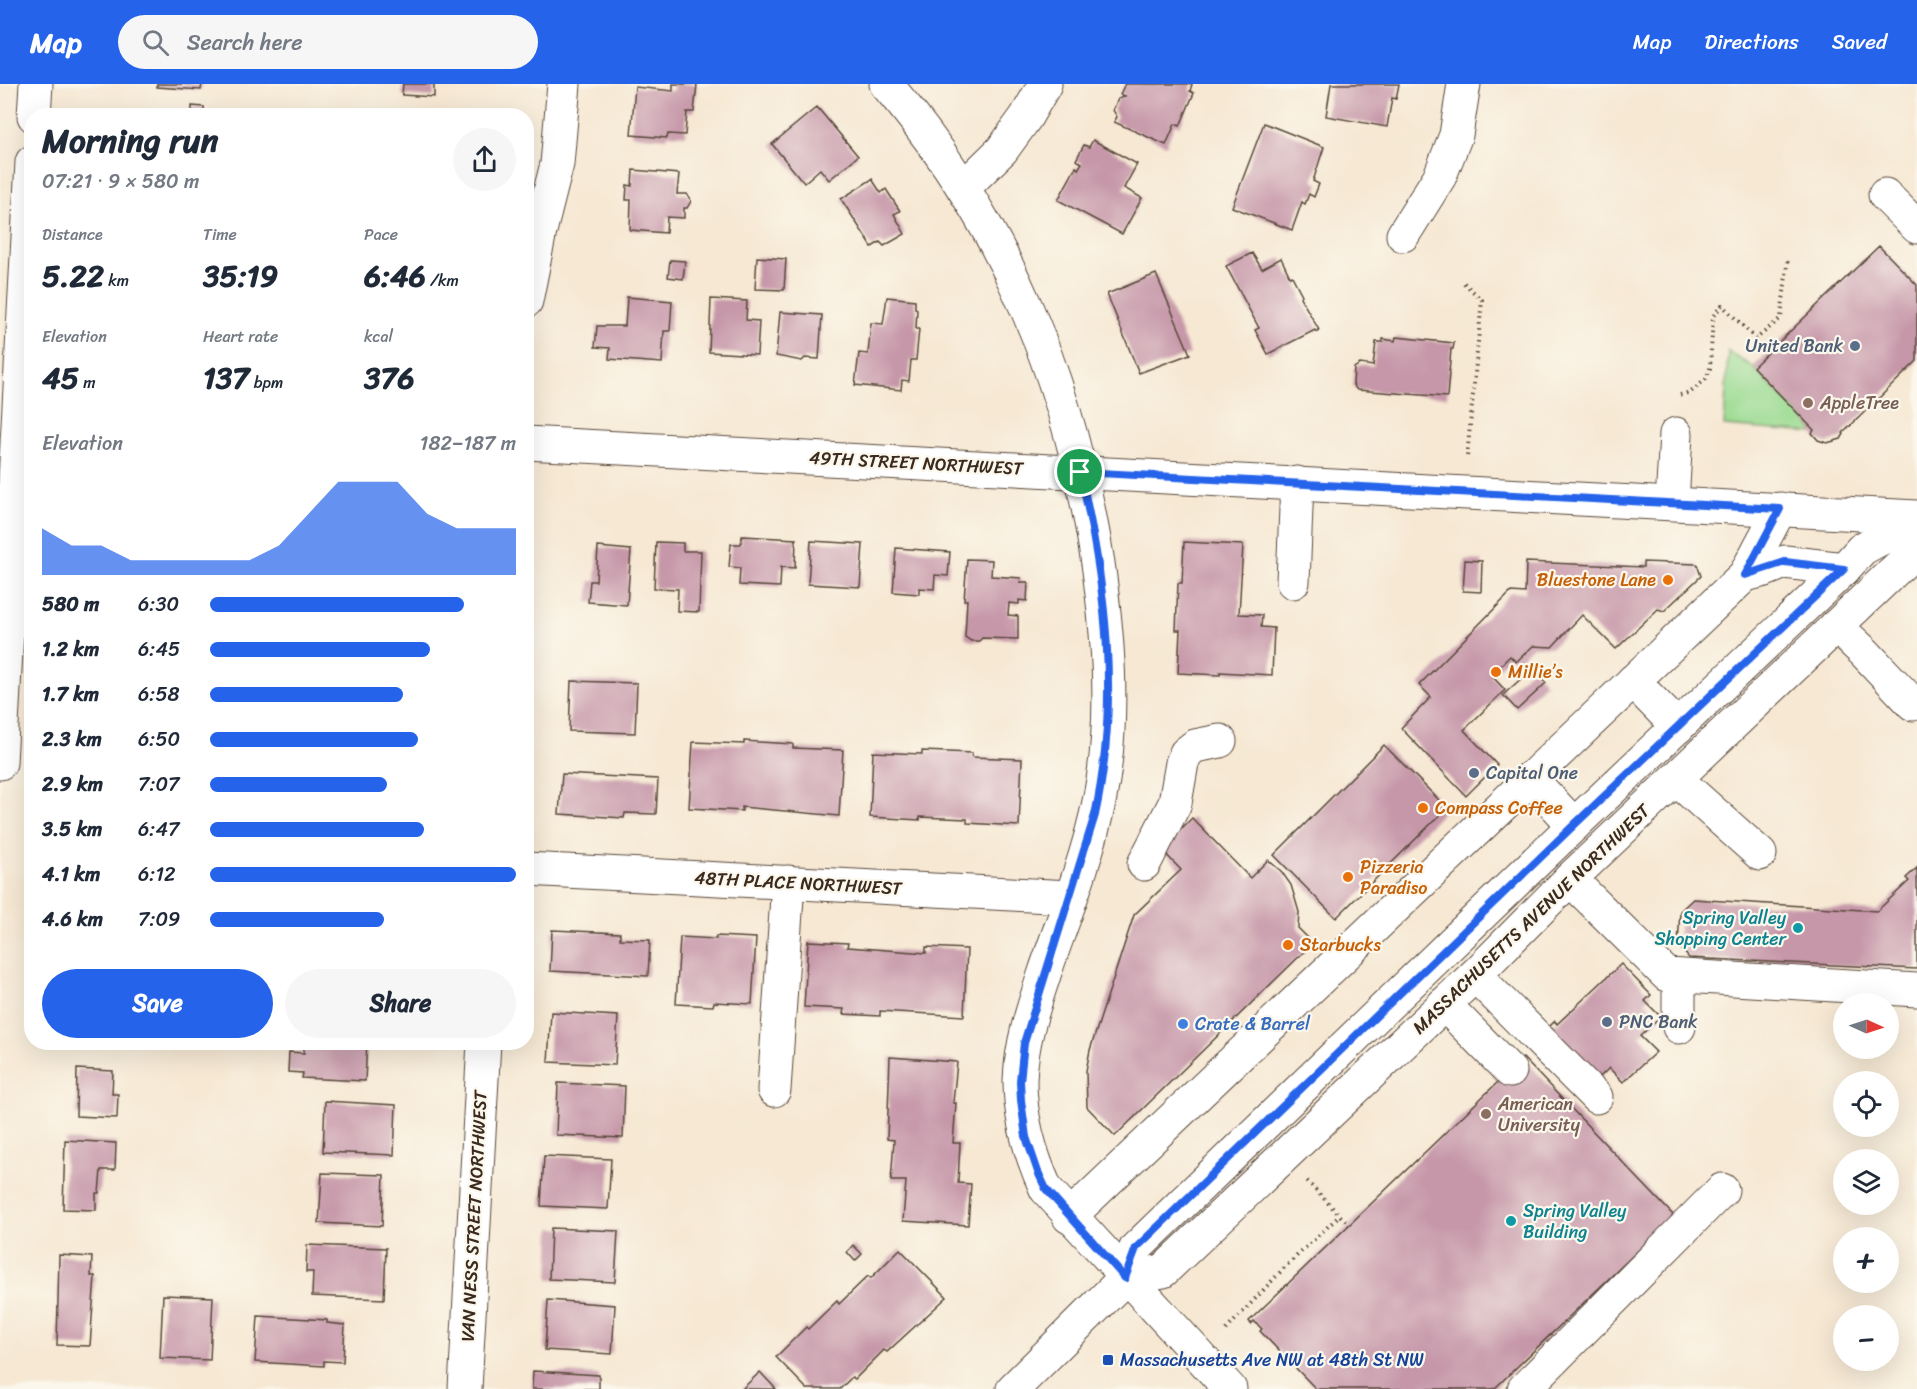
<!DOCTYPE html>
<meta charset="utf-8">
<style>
:root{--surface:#fff;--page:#f6f6f7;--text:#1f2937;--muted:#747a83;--accent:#2563eb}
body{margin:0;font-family:Sriracha,sans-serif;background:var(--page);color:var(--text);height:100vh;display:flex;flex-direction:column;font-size:22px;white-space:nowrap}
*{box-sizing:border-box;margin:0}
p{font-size:20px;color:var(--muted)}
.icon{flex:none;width:33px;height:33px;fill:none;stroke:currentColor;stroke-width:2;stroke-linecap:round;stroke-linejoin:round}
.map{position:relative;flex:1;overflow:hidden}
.sheet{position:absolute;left:24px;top:24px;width:510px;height:942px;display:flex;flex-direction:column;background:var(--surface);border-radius:24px;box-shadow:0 6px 24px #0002}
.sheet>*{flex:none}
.needle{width:39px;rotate:93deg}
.fabs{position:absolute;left:1833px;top:909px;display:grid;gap:12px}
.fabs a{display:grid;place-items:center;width:66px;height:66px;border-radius:50%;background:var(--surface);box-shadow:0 6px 24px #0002;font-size:30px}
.pin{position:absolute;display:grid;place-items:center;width:51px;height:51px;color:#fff;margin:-26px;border:3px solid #fff;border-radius:50%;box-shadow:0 2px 6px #0007}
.round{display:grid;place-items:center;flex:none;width:63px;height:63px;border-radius:32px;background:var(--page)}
.headline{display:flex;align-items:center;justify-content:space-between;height:102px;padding:0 18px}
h1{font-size:33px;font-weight:800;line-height:45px}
.metrics{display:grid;grid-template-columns:repeat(3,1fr);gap:9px;height:102px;padding:6px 18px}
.metrics div{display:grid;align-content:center}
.metrics b{font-size:30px;font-weight:800}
.metrics small{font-size:16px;font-weight:400}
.metrics p{font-size:16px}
.chart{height:168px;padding:12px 18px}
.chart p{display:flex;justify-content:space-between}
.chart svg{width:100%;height:108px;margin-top:6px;fill:var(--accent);opacity:.7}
.cta{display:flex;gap:12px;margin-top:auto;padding:12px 18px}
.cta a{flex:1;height:69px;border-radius:36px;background:var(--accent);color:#fff;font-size:24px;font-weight:800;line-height:69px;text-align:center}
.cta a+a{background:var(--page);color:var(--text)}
ul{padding:0 18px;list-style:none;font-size:20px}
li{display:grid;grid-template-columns:96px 72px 1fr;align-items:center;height:45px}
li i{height:15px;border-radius:8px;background:var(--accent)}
header{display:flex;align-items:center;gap:36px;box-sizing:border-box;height:84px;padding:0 30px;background:var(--accent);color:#fff}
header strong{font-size:28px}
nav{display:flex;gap:33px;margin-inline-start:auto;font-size:21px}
.search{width:420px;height:54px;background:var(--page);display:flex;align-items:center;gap:15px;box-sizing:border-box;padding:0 21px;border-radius:33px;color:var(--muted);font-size:22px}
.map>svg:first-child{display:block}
</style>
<header>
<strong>Map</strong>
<div class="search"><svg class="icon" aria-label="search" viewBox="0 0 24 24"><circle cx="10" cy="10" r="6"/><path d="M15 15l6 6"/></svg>Search here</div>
<nav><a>Map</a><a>Directions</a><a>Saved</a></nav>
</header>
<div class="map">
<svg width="1917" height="1305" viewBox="0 0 1917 1305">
<rect width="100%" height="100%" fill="#fbf7ec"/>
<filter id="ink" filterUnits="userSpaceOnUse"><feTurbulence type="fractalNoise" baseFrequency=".0167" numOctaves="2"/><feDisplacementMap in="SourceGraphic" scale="12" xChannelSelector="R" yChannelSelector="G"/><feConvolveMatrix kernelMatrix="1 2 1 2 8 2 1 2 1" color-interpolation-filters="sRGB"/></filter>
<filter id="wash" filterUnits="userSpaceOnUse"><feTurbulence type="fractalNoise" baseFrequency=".008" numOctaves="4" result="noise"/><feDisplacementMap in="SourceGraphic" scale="24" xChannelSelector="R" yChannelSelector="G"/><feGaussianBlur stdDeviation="1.35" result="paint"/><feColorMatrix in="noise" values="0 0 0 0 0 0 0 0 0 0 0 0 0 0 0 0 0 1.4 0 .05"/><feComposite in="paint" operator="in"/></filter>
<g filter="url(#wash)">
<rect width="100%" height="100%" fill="#f6e8d3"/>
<polygon fill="#99da90" stroke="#6a8257" stroke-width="1.5" points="1728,267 1753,283 1814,346 1812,349 1724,342"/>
<g id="blocks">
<g fill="#c697a9">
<polygon points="157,0 202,0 201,6 157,3"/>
<polygon points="403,0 434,0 434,13 402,11"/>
<polygon points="673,0 697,0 694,28 687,28 685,51 668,50 667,54 631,51 635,3 673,7"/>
<polygon points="1125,0 1192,0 1190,7 1194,9 1180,42 1175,40 1166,61 1114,38 1117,33 1113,26 1118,15 1125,12 1120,10"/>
<polygon points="1331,0 1399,0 1396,15 1392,14 1387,43 1326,32"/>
<polygon points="192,22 204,23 204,31 192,30"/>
<polygon points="817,23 858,72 829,96 820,85 804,99 772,60"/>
<polygon points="1264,39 1324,63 1313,97 1319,100 1314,113 1309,110 1305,120 1302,118 1292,146 1232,123"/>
<polygon points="1093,56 1137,80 1124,104 1142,114 1122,150 1058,116 1076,83 1078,85 1082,79 1076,76 1084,61 1089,63"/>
<polygon points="633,86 679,90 677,110 687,110 691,117 687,124 684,124 684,134 667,133 666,149 630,146 631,116 626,116 627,101 632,102"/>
<polygon points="872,95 881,109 886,105 900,127 894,130 905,150 884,162 880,158 872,163 841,115"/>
<polygon points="1879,162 1917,201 1917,277 1843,349 1844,350 1841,355 1827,359 1818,356 1812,349 1814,346 1753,283"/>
<polygon points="1252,169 1262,185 1281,174 1290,193 1292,192 1302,211 1300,213 1319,246 1316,248 1315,246 1268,270 1255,246 1259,244 1226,182"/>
<polygon points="757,173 786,175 784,206 755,205"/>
<polygon points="670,176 685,177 683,195 668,193"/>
<polygon points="1156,190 1190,270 1139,289 1107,210"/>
<polygon points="627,213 672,217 670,247 664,247 662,279 609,275 610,264 595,263 597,242 625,242"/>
<polygon points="887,213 915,216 915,224 917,225 916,245 919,245 916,276 911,276 909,297 902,296 901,306 855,301 859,269 868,270 871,239 883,240"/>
<polygon points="711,215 747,217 746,236 759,237 757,271 709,268"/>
<polygon points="780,228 822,231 819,275 805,274 802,277 776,272"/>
<polygon points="1396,253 1454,259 1453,265 1451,265 1447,313 1357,306 1353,301 1354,284 1360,280 1373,282 1376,258 1383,258 1383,255 1395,257"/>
<polygon points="742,452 796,455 795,484 781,483 780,503 739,501 740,484 729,483 731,460 741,460"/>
<polygon points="811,457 863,460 860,503 808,500"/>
<polygon points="656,458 683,459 683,467 701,467 699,528 677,527 678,505 654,504"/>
<polygon points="1184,458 1243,461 1239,530 1262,531 1261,543 1274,544 1272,591 1220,588 1220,591 1178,589 1180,546 1176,546 1178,499 1182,499"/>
<polygon points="598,463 631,466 627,521 588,518 590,497 596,497"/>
<polygon points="896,464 950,468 948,492 935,491 934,505 919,504 919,510 893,508"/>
<polygon points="967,475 992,476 991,492 1021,494 1020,498 1028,498 1027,517 1019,516 1019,520 1009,519 1008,531 1018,532 1018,555 982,554 979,557 971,557 965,553 967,516 964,516"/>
<polygon points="1465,476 1482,477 1481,508 1463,507"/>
<polygon points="1526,478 1643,483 1643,478 1697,480 1701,492 1664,527 1658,525 1616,565 1582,531 1552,563 1533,562 1516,578 1510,572 1491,591 1505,606 1464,646 1497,681 1466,712 1401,644 1431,613 1419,601 1511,508 1525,509"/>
<polygon points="1533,584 1546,599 1517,626 1503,611"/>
<polygon points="571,597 637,599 635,649 569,647"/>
<polygon points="744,657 793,660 793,664 843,666 839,732 742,723 742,727 689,724 693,658 744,660"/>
<polygon points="1384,661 1447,724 1336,834 1274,771"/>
<polygon points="922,667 972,669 972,673 1022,675 1019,742 967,739 967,735 920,733 920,736 870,733 873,668 922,670"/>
<polygon points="562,690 658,695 656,730 625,729 624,734 559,730"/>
<polygon points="1192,734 1250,794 1268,776 1281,787 1291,801 1299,828 1298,844 1313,859 1115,1052 1087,1023 1086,987 1090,966 1134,831 1181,786 1161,765"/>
<polygon points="1917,784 1917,885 1689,874 1678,861 1680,827 1693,815 1877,827 1909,797 1906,794"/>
<polygon points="552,846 620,849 620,855 650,856 648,892 550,887"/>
<polygon points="716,852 756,854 752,920 714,918 713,922 676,920 680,853 716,855"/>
<polygon points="808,857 848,859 847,863 926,869 926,863 967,865 964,932 880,927 880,932 843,930 844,925 804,923"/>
<polygon points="1621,880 1651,911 1645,917 1661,933 1640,952 1656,968 1623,998 1609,984 1599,994 1547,945 1555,937 1557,940"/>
<polygon points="551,928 618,932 615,981 548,978"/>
<polygon points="304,958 367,958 365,997 302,994 303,989 288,988 289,968 304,969"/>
<polygon points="890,973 957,978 953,1019 956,1019 953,1059 960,1059 958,1099 971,1100 968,1141 903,1137 906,1097 891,1097 894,1056 887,1055"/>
<polygon points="1523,974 1674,1132 1494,1305 1316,1305 1260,1247 1262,1245 1254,1237 1251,1240 1249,1237"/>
<polygon points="77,985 113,987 112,1010 118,1010 117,1034 76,1032"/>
<polygon points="558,999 625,1002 623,1054 556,1051"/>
<polygon points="325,1017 396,1021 394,1071 323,1068"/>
<polygon points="65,1056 116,1059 115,1086 101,1086 99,1109 96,1109 96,1126 63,1125"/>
<polygon points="544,1072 611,1075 608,1125 541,1122"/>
<polygon points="322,1089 384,1091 382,1142 319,1139"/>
<polygon points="551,1144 618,1147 615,1198 549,1195"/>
<polygon points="307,1161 386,1164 384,1215 312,1212 313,1188 306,1188"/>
<polygon points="853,1161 862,1170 855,1177 847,1168"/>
<polygon points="900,1165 947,1213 887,1268 884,1266 855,1295 852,1293 840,1305 807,1305 776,1273 806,1243 808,1245 837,1217 839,1220 868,1192 871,1194"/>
<polygon points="59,1171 92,1173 91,1192 95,1192 90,1262 57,1261"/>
<polygon points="163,1211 213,1213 210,1276 160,1274"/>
<polygon points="548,1216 615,1221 612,1270 545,1266"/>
<polygon points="258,1232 327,1236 327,1239 345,1241 343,1278 324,1277 324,1282 255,1278"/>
<polygon points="533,1287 599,1291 599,1305 532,1305"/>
<polygon points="760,1288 776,1305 742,1305"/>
</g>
</g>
</g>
<g filter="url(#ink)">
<use href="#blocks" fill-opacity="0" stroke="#574639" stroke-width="1.5"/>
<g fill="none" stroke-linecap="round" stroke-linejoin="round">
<defs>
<g id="minor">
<path d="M886,0C1006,139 1070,299 1098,479C1108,551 1114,624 1103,696C1093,762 1066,826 1045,888C1033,924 1021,959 1020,997C1020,1036 1030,1070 1046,1105L1230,1305"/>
<polyline points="34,32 36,0"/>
<polyline points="963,104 1002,66 1026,33 1045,0"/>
<polyline points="1885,111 1917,143"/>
<polyline points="1403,151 1440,92 1456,51 1464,0"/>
<polyline points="526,217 540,147 557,80 564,0"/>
<polyline points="526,359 1917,433"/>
<polyline points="1672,419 1676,350"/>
<polyline points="1745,491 1765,486 1785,478 1844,485"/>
<polyline points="1293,498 1297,399"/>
<polyline points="1836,542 1864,568 1913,620"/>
<polyline points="1633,597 1678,643"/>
<polyline points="0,679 32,78"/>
<polyline points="1530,694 1574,741"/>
<polyline points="1676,695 1760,770"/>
<polyline points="1144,780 1175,719 1182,679 1186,669 1195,662 1220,657"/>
<polyline points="526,785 1070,813"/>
<polyline points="1570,795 1667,891 1917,906"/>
<polyline points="1475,891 1596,1013"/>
<polyline points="1444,920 1510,987"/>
<polyline points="1679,943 1679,892"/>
<polyline points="774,1006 788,798"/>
<polyline points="1069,1133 1745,491 1780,425"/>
<polyline points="465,1305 484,958"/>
<polyline points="1524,1305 1722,1106"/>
</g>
<g id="major">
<polyline points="1125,1194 1163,1187 1475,891 1570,795 1911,471 1917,449"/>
<polyline points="1013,1305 1125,1194 1136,1164 1574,741 1844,485 1862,465 1917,435"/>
</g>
</defs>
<use href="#minor" stroke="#574639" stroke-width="35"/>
<use href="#major" stroke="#574639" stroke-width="35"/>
<g stroke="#574639" stroke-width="4" stroke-dasharray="1.5 4.5" stroke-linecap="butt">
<polyline points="1464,199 1482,216 1467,373"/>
<polyline points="1680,311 1691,308 1706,295 1710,285 1713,232 1722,221 1756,255 1781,234 1788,174"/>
<polyline points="1307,1097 1349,1141"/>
<polyline points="1226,1246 1284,1184 1340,1131"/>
</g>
<use href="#minor" stroke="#fff" stroke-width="33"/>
<use href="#major" stroke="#fff" stroke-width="33"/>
</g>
</g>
<g fill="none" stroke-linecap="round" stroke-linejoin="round" filter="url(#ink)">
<defs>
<path id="route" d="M1080,388L1780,425L1745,491L1785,478L1844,485L1574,741L1136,1164L1125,1194L1046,1105L1038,1088L1026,1053L1021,1016L1020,997L1024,959L1095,731C1120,617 1106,500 1080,388Z"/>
</defs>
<use href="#route" stroke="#fff" stroke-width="12"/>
<use href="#route" stroke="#2563eb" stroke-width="8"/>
</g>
<g fill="#5c6f8a" stroke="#fbf7ec" stroke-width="2">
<circle cx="1855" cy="262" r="6"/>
<circle cx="1474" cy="689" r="6"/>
<circle cx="1607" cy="938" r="6"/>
</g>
<g fill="#8d6e63" stroke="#fbf7ec" stroke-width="2">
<circle cx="1808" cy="319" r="6"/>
<circle cx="1486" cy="1030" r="6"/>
</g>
<g fill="#e8710a" stroke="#fbf7ec" stroke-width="2">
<circle cx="1668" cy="496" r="6"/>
<circle cx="1496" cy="588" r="6"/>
<circle cx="1423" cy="724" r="6"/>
<circle cx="1348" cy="793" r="6"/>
<circle cx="1288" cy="861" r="6"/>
</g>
<g fill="#0f9aa8" stroke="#fbf7ec" stroke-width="2">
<circle cx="1798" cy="844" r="6"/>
<circle cx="1511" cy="1137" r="6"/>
</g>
<circle fill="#3f7fe0" stroke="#fbf7ec" stroke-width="2" cx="1183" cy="940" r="6"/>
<rect fill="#1a4fb4" stroke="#fbf7ec" stroke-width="2" x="1102" y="1270" width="12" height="12" rx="3"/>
<g text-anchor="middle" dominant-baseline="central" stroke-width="4.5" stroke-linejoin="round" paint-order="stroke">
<g font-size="18" fill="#4e5e75" stroke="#fbf7ec" text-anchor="start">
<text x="1843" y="262" text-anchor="end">United Bank</text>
<text x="1486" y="689">Capital One</text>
<text x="1619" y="938">PNC Bank</text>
</g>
<g font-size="18" fill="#785e54" stroke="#fbf7ec" text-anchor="start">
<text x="1820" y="319">AppleTree</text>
<text x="1498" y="1020">American<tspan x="1498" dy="21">University</tspan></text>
</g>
<g font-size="18" fill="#3b2a1e" stroke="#fbf7ec">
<text transform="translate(916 379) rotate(3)">49TH STREET NORTHWEST</text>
<text transform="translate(798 799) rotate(3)">48TH PLACE NORTHWEST</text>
<text transform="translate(1531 835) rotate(-44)">MASSACHUSETTS AVENUE NORTHWEST</text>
<text transform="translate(474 1132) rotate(-87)">VAN NESS STREET NORTHWEST</text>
</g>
<g font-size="18" fill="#c56008" stroke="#fbf7ec" text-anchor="start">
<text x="1656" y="496" text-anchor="end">Bluestone Lane</text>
<text x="1508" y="588">Millie’s</text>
<text x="1435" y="724">Compass Coffee</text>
<text x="1360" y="783">Pizzeria<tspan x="1360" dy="21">Paradiso</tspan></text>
<text x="1300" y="861">Starbucks</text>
</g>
<g font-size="18" fill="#0d838f" stroke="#fbf7ec" text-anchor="end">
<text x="1786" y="834">Spring Valley<tspan x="1786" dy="21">Shopping Center</tspan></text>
<text x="1523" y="1127" text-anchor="start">Spring Valley<tspan x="1523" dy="21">Building</tspan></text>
</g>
<g font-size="18" fill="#366cbe" stroke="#fbf7ec" text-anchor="start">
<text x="1195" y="940">Crate &amp; Barrel</text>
</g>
<g font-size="18" fill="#164399" stroke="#fbf7ec" text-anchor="start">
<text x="1120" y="1276">Massachusetts Ave NW at 48th St NW</text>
</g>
</g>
</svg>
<div class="fabs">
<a><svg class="needle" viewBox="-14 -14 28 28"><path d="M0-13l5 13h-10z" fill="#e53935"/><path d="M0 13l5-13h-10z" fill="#747a83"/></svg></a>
<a><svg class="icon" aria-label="locate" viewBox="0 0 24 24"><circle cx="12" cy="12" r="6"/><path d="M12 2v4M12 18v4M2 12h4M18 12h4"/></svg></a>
<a><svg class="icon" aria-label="layers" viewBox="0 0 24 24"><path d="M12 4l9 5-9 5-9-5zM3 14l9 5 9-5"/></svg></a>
<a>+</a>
<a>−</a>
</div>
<div class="pin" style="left:1080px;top:388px;background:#1e9e55"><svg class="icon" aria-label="arrive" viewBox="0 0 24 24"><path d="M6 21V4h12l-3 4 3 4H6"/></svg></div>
<section class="sheet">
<div class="headline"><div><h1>Morning run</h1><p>07:21 · 9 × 580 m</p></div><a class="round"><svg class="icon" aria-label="share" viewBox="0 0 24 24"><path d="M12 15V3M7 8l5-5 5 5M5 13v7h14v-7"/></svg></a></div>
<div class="metrics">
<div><p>Distance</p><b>5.22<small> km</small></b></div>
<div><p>Time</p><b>35:19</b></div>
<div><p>Pace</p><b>6:46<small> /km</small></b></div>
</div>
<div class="metrics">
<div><p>Elevation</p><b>45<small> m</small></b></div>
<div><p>Heart rate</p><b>137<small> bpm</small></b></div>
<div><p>kcal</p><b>376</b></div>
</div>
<div class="chart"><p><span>Elevation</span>182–187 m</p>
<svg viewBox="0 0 160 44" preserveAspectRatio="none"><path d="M0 44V25L10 32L20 32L30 38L40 38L50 38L60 38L70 38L80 32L90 19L100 6L110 6L120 6L130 19L140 25L150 25L160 25V44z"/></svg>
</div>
<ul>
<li><b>580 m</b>6:30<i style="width:83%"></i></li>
<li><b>1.2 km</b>6:45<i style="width:72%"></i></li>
<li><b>1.7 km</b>6:58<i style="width:63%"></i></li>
<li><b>2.3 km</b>6:50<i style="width:68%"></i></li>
<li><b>2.9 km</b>7:07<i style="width:58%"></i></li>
<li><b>3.5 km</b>6:47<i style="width:70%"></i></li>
<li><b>4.1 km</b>6:12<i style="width:100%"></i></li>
<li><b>4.6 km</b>7:09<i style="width:57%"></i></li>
</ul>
<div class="cta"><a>Save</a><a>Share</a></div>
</section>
</div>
